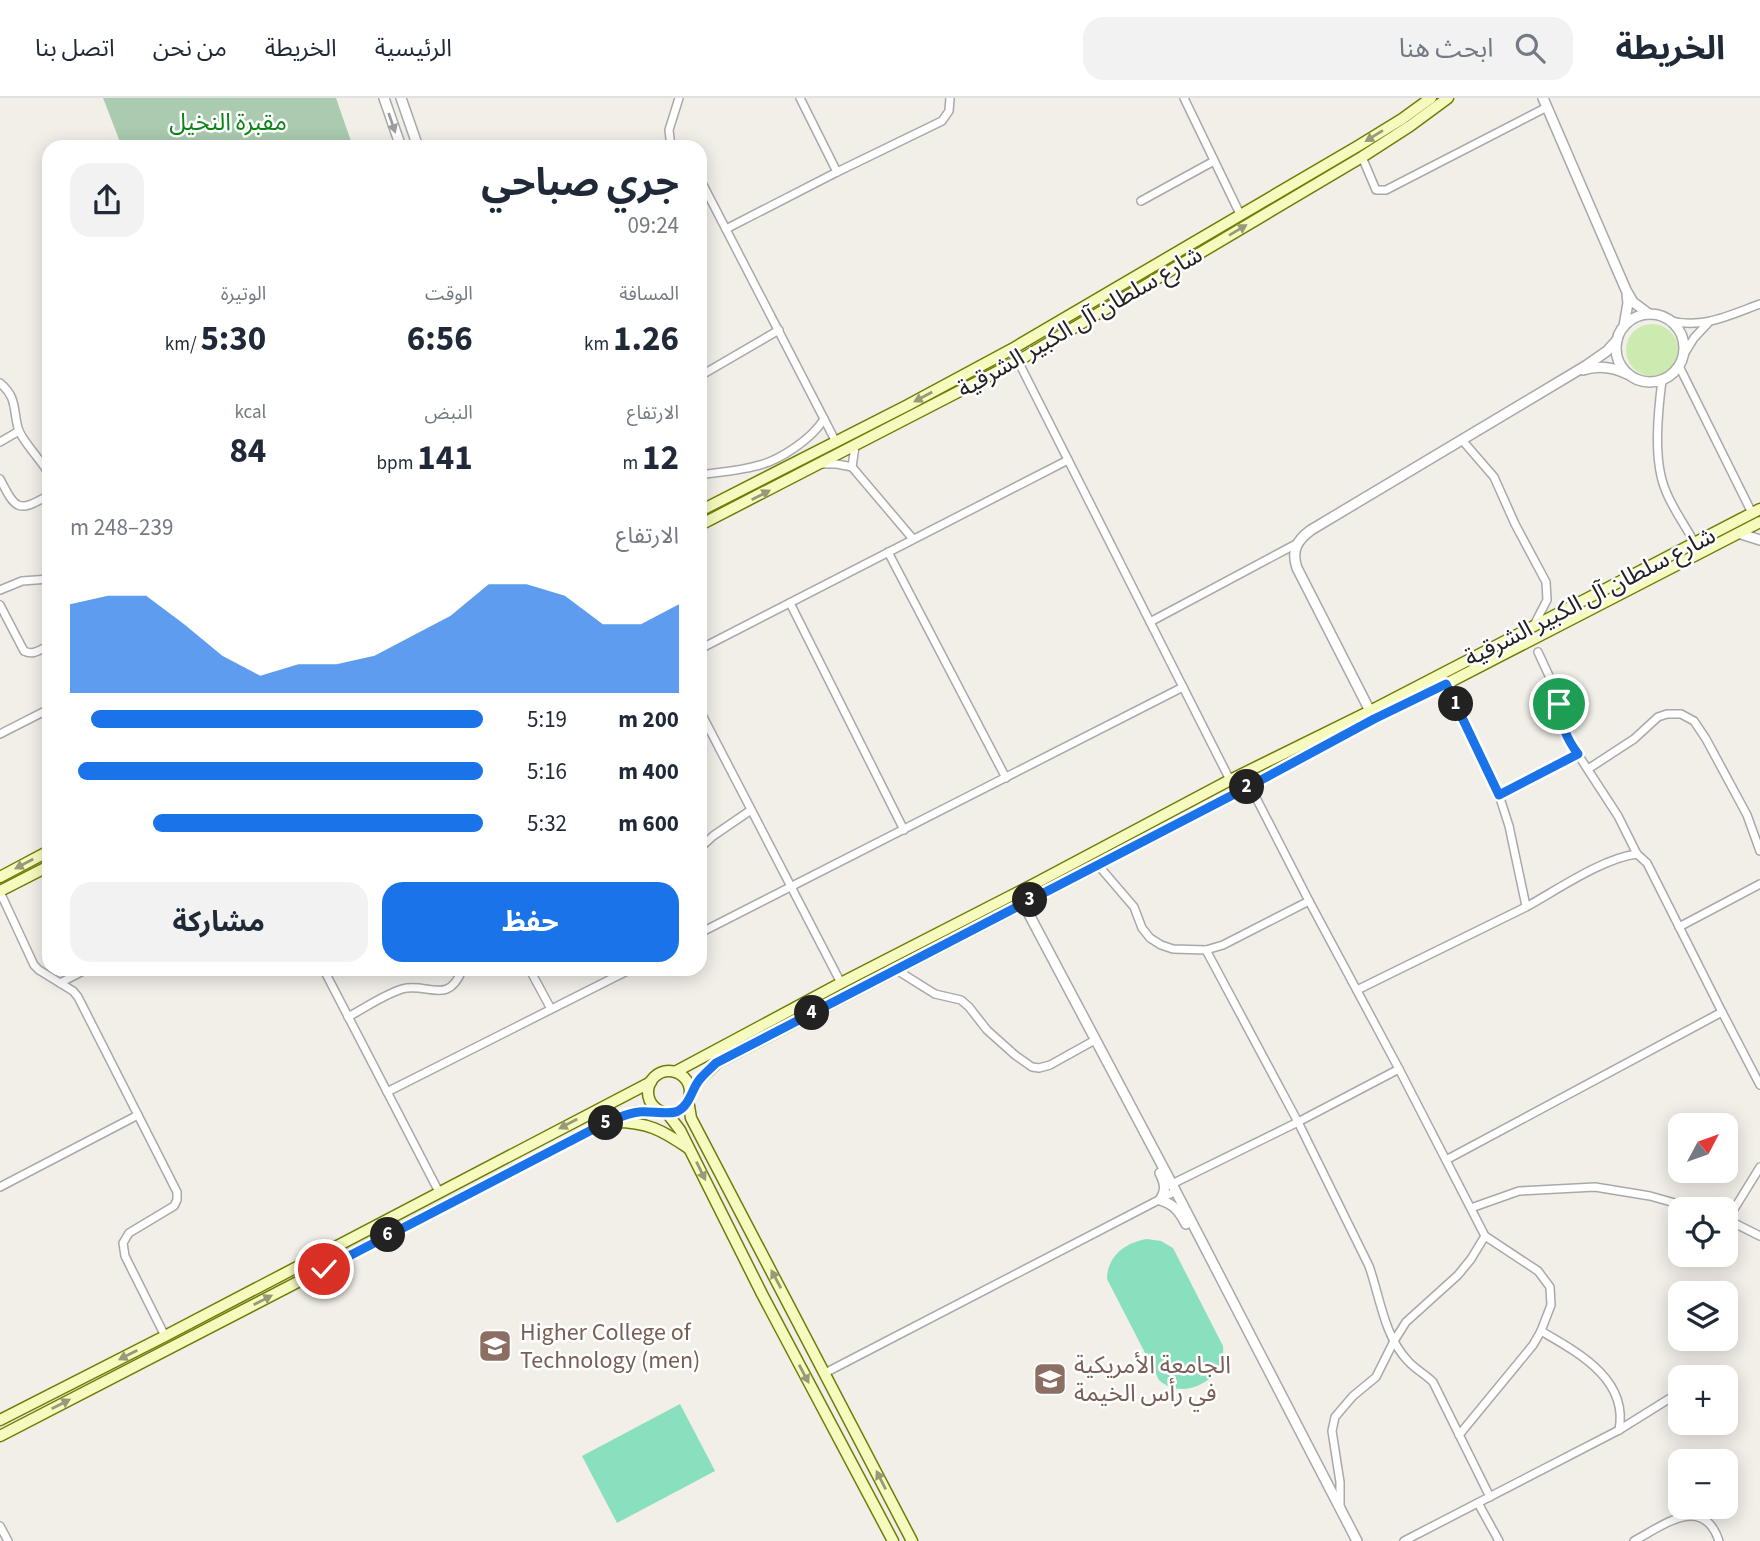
<!DOCTYPE html>
<html lang="ar">
<meta charset="utf-8">
<style>
:root{--surface:#fff;--page:#f2f2f3;--text:#1f2937;--muted:#747a83;--line:#e0e1e3;--accent:#1a73e8}
body{margin:0;font-family:"Source Sans 3","Noto Sans Arabic",sans-serif;background:var(--page);color:var(--text);direction:rtl;height:100vh;display:flex;flex-direction:column;font-size:26px;white-space:nowrap}
*{box-sizing:border-box;margin:0}
p{font-size:23px;color:var(--muted)}
.icon{flex:none;width:38px;height:38px;fill:none;stroke:currentColor;stroke-width:2;stroke-linecap:round;stroke-linejoin:round}
.map{position:relative;flex:1;overflow:hidden;direction:ltr}
.details{position:absolute;left:42px;top:42px;width:665px;height:836px;display:flex;flex-direction:column;background:var(--surface);border-radius:21px;box-shadow:0 4px 18px #0003;direction:rtl}
.details>*{flex:none}
.needle{width:46px;rotate:49deg}
.controls{position:absolute;left:1668px;top:1015px;display:grid;gap:14px}
.controls a{display:grid;place-items:center;width:70px;height:70px;border-radius:14px;background:var(--surface);box-shadow:0 4px 18px #0003;font-size:35px}
.pin{position:absolute;display:grid;place-items:center;width:60px;height:60px;color:#fff;margin:-30px;border:4px solid #fff;border-radius:50%;box-shadow:0 2px 7px #0007}
.km{position:absolute;width:35px;height:35px;margin:-18px;border-radius:50%;background:#222;color:#fff;font-size:19px;line-height:35px;text-align:center}
.round{display:grid;place-items:center;flex:none;width:74px;height:74px;border-radius:21px;background:var(--page)}
.head{display:flex;align-items:center;justify-content:space-between;height:119px;padding:0 28px}
h1{font-size:38px;font-weight:700;line-height:52px}
.figures{display:grid;grid-template-columns:repeat(3,1fr);gap:10px;height:119px;padding:7px 28px}
.figures div{display:grid;align-content:center}
.figures b{font-size:35px;font-weight:700}
.figures small{font-size:19px;font-weight:400}
.figures p{font-size:19px}
.chart{height:196px;padding:14px 28px}
.chart p{display:flex;justify-content:space-between}
.chart svg{width:100%;height:126px;margin-top:7px;fill:var(--accent);opacity:.7}
.action{display:flex;gap:14px;margin-top:auto;padding:14px 28px}
.action a{flex:1;height:80px;border-radius:21px;background:var(--accent);color:#fff;font-size:28px;font-weight:700;line-height:80px;text-align:center}
.action a+a{background:var(--page);color:var(--text)}
ul{padding:0 28px;list-style:none;font-size:23px}
li{display:grid;grid-template-columns:112px 84px 1fr;align-items:center;height:52px}
li i{height:18px;border-radius:9px;background:var(--accent)}
header{display:flex;align-items:center;gap:42px;box-sizing:border-box;height:98px;padding:0 35px;background:var(--surface);border-bottom:2px solid var(--line)}
header strong{font-size:33px}
nav{display:flex;gap:38px;margin-inline-start:auto;font-size:24px}
.search{width:490px;height:63px;background:var(--page);display:flex;align-items:center;gap:18px;box-sizing:border-box;padding:0 24px;border-radius:21px;color:var(--muted);font-size:26px}
.map>svg:first-child{display:block}
</style>
<header>
<strong>الخريطة</strong>
<div class="search"><svg class="icon" aria-label="search" viewBox="0 0 24 24"><circle cx="10" cy="10" r="6"/><path d="M15 15l6 6"/></svg>ابحث هنا</div>
<nav><a>الرئيسية</a><a>الخريطة</a><a>من نحن</a><a>اتصل بنا</a></nav>
</header>
<div class="map">
<svg width="1760" height="1443" viewBox="0 0 1760 1443">
<rect width="100%" height="100%" fill="#f2efe9"/>
<circle fill="#cdebb0" cx="1652" cy="252" r="26"/>
<polygon fill="#aacbaf" points="103,0 336,0 353,49 122,49"/>
<g fill="#88e0be">
<path d="M1147,1141L1161,1143L1173,1150L1223,1248C1227,1280 1184,1305 1159,1282L1107,1181C1107,1158 1126,1144 1147,1141Z"/>
<polygon points="680,1306 715,1373 617,1425 582,1358"/>
</g>
<g fill="none" stroke-linecap="round" stroke-linejoin="round">
<defs>
<g id="minor">
<polyline points="800,0 837,74"/>
<polyline points="1184,0 1240,116"/>
<polyline points="671,49 669,32 679,0"/>
<polyline points="1362,59 1376,92 1386,92 1547,9"/>
<polyline points="700,81 836,344"/>
<polyline points="1141,103 1214,63"/>
<polyline points="726,131 837,74 942,23 949,13 950,0"/>
<path d="M1668,222C1701,232 1730,217 1760,206"/>
<polyline points="1683,258 1694,240 1708,225"/>
<polyline points="1018,263 1230,682"/>
<polyline points="1679,268 1752,415"/>
<polyline points="700,278 779,232"/>
<path d="M1662,282C1658,314 1653,361 1665,391C1672,410 1685,427 1694,444"/>
<path d="M0,285C17,299 13,311 18,330C21,342 42,363 49,376"/>
<polyline points="1462,342 1494,379 1515,426 1546,484 1547,502 1534,527"/>
<polyline points="0,344 19,333"/>
<polyline points="821,366 837,366 852,369 913,441"/>
<polyline points="852,369 855,348"/>
<path d="M700,377C718,374 738,373 756,368C779,363 812,341 824,321"/>
<path d="M0,381C16,412 18,415 49,397"/>
<polyline points="888,454 1006,680"/>
<polyline points="0,492 22,483 49,481"/>
<polyline points="790,505 904,732"/>
<path d="M0,507L24,553C34,558 40,551 49,548"/>
<polyline points="1150,524 1298,445"/>
<polyline points="700,551 1068,362"/>
<polyline points="1538,554 1557,595 1561,622 1564,635 1618,718 1637,756 1647,765 1722,914 1760,987"/>
<polyline points="1446,586 1499,697 1509,728 1526,808"/>
<polyline points="700,613 841,885"/>
<polyline points="0,636 49,611"/>
<polyline points="1588,671 1634,641 1658,619 1667,616 1681,616 1694,623 1706,641 1747,717 1760,753"/>
<polyline points="1250,688 1309,803 1399,971 1485,1138 1538,1173 1550,1189 1551,1207 1541,1233 1533,1247 1459,1337"/>
<polyline points="1499,697 1578,656"/>
<polyline points="700,750 713,738 751,712"/>
<polyline points="1098,767 1134,809 1142,830 1150,840 1161,847 1173,851 1206,852 1223,847 1309,803"/>
<polyline points="0,794 34,867 39,872 73,893 78,899 177,1094 177,1102 174,1108 129,1135 123,1145 125,1158 165,1238"/>
<polyline points="1679,829 1760,786"/>
<polyline points="700,835 1183,589"/>
<path d="M1206,852L1298,1024L1369,1168C1380,1199 1384,1238 1408,1263C1415,1271 1425,1276 1433,1284L1490,1399"/>
<polyline points="895,871 935,896 961,902 969,909 987,932 1015,957 1032,969 1039,970 1050,967 1095,942"/>
<polyline points="324,872 439,1094"/>
<polyline points="530,872 551,911"/>
<polyline points="60,885 85,872"/>
<path d="M1357,892C1413,864 1470,837 1526,809C1557,792 1603,760 1637,756"/>
<path d="M348,919C365,910 383,897 402,891C427,884 448,908 462,872"/>
<polyline points="387,994 629,872"/>
<polyline points="1446,1062 1722,914"/>
<polyline points="1172,1086 1298,1024 1399,971"/>
<polyline points="0,1089 138,1017"/>
<polyline points="1471,1110 1519,1093 1595,1089 1650,1098 1696,1111"/>
<polyline points="1726,1121 1760,1138"/>
<polyline points="1728,1121 1760,1069"/>
<path d="M1541,1233C1577,1254 1629,1281 1619,1332"/>
<polyline points="825,1275 1176,1093"/>
<polyline points="1478,1405 1499,1443"/>
<polyline points="1340,1409 1340,1384 1332,1333 1335,1319 1353,1298 1376,1279 1394,1243 1406,1224 1458,1177 1471,1161 1485,1138"/>
<polyline points="0,1428 8,1443"/>
<polyline points="1404,1443 1619,1332 1680,1294"/>
<path d="M1634,1443C1662,1428 1703,1395 1719,1443"/>
</g>
<g id="tertiary">
<polyline points="384,0 401,49"/>
<polyline points="401,0 418,49"/>
<polyline points="1543,0 1626,192 1633,204 1649,216"/>
<circle cx="1650" cy="250" r="34"/>
<polyline points="1624,228 1628,205 1627,197"/>
<path d="M1583,272C1598,267 1613,269 1627,276"/>
<polyline points="1738,435 1760,442"/>
<path d="M1370,613L1297,470C1291,453 1297,442 1311,432L1587,267L1607,253L1617,242"/>
<polyline points="1023,805 1172,1086 1357,1443"/>
<path d="M1160,1075C1165,1085 1167,1092 1160,1102C1174,1106 1180,1114 1186,1126"/>
</g>
<g id="secondary">
<polyline points="700,413 908,307 1012,251 1358,48 1402,21 1431,0"/>
<polyline points="700,427 1018,263 1362,59 1410,28 1448,0"/>
<polyline points="0,779 49,753"/>
<polyline points="0,793 49,768"/>
<circle cx="669" cy="994" r="21"/>
<polyline points="675,974 841,885 1036,785 1230,682 1370,613 1760,411"/>
<polyline points="690,996 700,981 717,965 1250,688 1374,621 1446,586 1760,424"/>
<polyline points="688,1002 691,1020 912,1443"/>
<polyline points="667,1015 680,1032 762,1196 893,1443"/>
<path d="M615,1024C647,1024 662,1032 688,1050"/>
<polyline points="0,1322 165,1238 651,984"/>
<polyline points="0,1338 607,1024 636,1014 660,1013"/>
</g>
</defs>
<use href="#minor" stroke="#a9a9a9" stroke-width="10"/>
<use href="#tertiary" stroke="#a9a9a9" stroke-width="12"/>
<use href="#secondary" stroke="#707d05" stroke-width="13"/>
<use href="#minor" stroke="#fff" stroke-width="7"/>
<use href="#tertiary" stroke="#fff" stroke-width="9"/>
<use href="#secondary" stroke="#f7fabf" stroke-width="10"/>
</g>
<defs><path id="oneway-solid" d="M-6-.8H1V-3.2L6.5 0L1 3.2V.8H-6Z" transform="scale(1.75)"/></defs>
<use fill="#9c9c9c" href="#oneway-solid" transform="translate(392 25) rotate(71)"/>
<g fill="#979978">
<use href="#oneway-solid" transform="translate(1374 38) rotate(148)"/>
<use href="#oneway-solid" transform="translate(1238 132) rotate(-31)"/>
<use href="#oneway-solid" transform="translate(923 299) rotate(152)"/>
<use href="#oneway-solid" transform="translate(761 397) rotate(-27)"/>
<use href="#oneway-solid" transform="translate(24 766) rotate(152)"/>
<use href="#oneway-solid" transform="translate(568 1026) rotate(152)"/>
<use href="#oneway-solid" transform="translate(701 1073) rotate(64)"/>
<use href="#oneway-solid" transform="translate(776 1181) rotate(-118)"/>
<use href="#oneway-solid" transform="translate(263 1202) rotate(-27)"/>
<use href="#oneway-solid" transform="translate(128 1257) rotate(153)"/>
<use href="#oneway-solid" transform="translate(804 1276) rotate(62)"/>
<use href="#oneway-solid" transform="translate(61 1306) rotate(-27)"/>
<use href="#oneway-solid" transform="translate(881 1382) rotate(-117)"/>
</g>
<g fill="none" stroke-linecap="round" stroke-linejoin="round">
<defs>
<path id="route" d="M324,1171L607,1024C618,1020 628,1015 639,1014C650,1013 671,1017 678,1013C690,1007 692,990 700,981C705,975 711,970 716,965L1250,688L1374,621L1446,586L1499,697L1578,656C1566,640 1561,626 1559,606"/>
</defs>
<use href="#route" stroke="#fff" stroke-width="14"/>
<use href="#route" stroke="#1a73e8" stroke-width="9"/>
</g>
<defs>
<symbol id="university-square" viewBox="-11 -11 22 22"><rect x="-9" y="-9" width="18" height="18" rx="4" fill="#8d6e63" stroke="#fff"/><path d="M0-5L7-2L0 1L-7-2ZM-4 1L0 2.5L4 1V4Q0 6-4 4Z" fill="#fff"/></symbol>
</defs>
<g fill-rule="evenodd">
<use href="#university-square" x="476" y="1229" width="38" height="38"/>
<use href="#university-square" x="1031" y="1262" width="38" height="38"/>
</g>
<g text-anchor="middle" dominant-baseline="central" stroke-width="5" stroke-linejoin="round" paint-order="stroke">
<g font-size="24" fill="#0c8416" stroke="#fff">
<text x="228" y="24">مقبرة النخيل</text>
</g>
<g font-size="24" fill="#222" stroke="#fff">
<text transform="translate(1080 224) rotate(-30)">شارع سلطان آل الكبير الشرقية</text>
<text transform="translate(1590 499) rotate(-27)">شارع سلطان آل الكبير الشرقية</text>
</g>
<g font-size="24" fill="#785e54" stroke="#fff" text-anchor="start">
<text x="520" y="1234">Higher College of<tspan x="520" dy="28">Technology (men)</tspan></text>
<text x="1074" y="1267">الجامعة الأمريكية<tspan x="1074" dy="28">في رأس الخيمة</tspan></text>
</g>
</g>
</svg>
<div class="controls">
<a><svg class="needle" viewBox="-14 -14 28 28"><path d="M0-13l5 13h-10z" fill="#e53935"/><path d="M0 13l5-13h-10z" fill="#747a83"/></svg></a>
<a><svg class="icon" aria-label="locate" viewBox="0 0 24 24"><circle cx="12" cy="12" r="6"/><path d="M12 2v4M12 18v4M2 12h4M18 12h4"/></svg></a>
<a><svg class="icon" aria-label="layers" viewBox="0 0 24 24"><path d="M12 4l9 5-9 5-9-5zM3 14l9 5 9-5"/></svg></a>
<a>+</a>
<a>−</a>
</div>
<div class="pin" style="left:1559px;top:606px;background:#1e9e55"><svg class="icon" aria-label="arrive" viewBox="0 0 24 24"><path d="M6 21V4h12l-3 4 3 4H6"/></svg></div>
<div class="pin" style="left:324px;top:1171px;background:#d93025"><svg class="icon" aria-label="check" viewBox="0 0 24 24"><path d="M5 12l5 5 9-10"/></svg></div>
<b class="km" style="left:1456px;top:606px">1</b>
<b class="km" style="left:1247px;top:689px">2</b>
<b class="km" style="left:1030px;top:802px">3</b>
<b class="km" style="left:812px;top:915px">4</b>
<b class="km" style="left:606px;top:1025px">5</b>
<b class="km" style="left:388px;top:1137px">6</b>
<section class="details">
<div class="head"><div><h1>جري صباحي</h1><p>09:24</p></div><a class="round"><svg class="icon" aria-label="share" viewBox="0 0 24 24"><path d="M12 15V3M7 8l5-5 5 5M5 13v7h14v-7"/></svg></a></div>
<div class="figures">
<div><p>المسافة</p><b>1.26<small> km</small></b></div>
<div><p>الوقت</p><b>6:56</b></div>
<div><p>الوتيرة</p><b>5:30<small> /km</small></b></div>
</div>
<div class="figures">
<div><p>الارتفاع</p><b>12<small> m</small></b></div>
<div><p>النبض</p><b>141<small> bpm</small></b></div>
<div><p>kcal</p><b>84</b></div>
</div>
<div class="chart"><p><span>الارتفاع</span>239–248 m</p>
<svg viewBox="0 0 160 44" preserveAspectRatio="none"><path d="M0 44V13L10 10L20 10L30 20L40 31L50 38L60 34L70 34L80 31L90 24L100 17L110 6L120 6L130 10L140 20L150 20L160 13V44z"/></svg>
</div>
<ul>
<li><b>200 m</b>5:19<i style="width:95%"></i></li>
<li><b>400 m</b>5:16<i style="width:98%"></i></li>
<li><b>600 m</b>5:32<i style="width:80%"></i></li>
</ul>
<div class="action"><a>حفظ</a><a>مشاركة</a></div>
</section>
</div>
